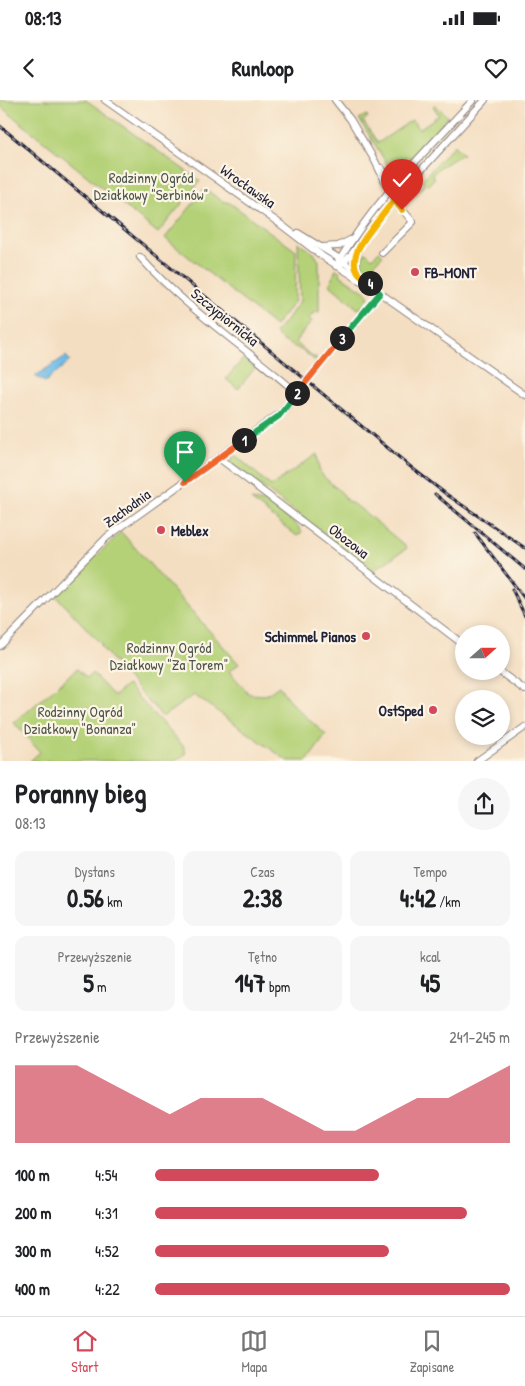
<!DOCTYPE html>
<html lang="pl">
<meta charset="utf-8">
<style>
:root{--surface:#fff;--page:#f6f6f6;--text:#202124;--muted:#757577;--line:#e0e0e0;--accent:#d1495b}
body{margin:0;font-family:"Patrick Hand",sans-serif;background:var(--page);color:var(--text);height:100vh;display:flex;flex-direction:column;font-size:19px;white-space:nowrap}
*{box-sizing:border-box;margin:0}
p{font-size:16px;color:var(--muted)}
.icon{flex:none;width:28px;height:28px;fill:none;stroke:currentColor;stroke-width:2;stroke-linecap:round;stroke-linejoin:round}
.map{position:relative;height:661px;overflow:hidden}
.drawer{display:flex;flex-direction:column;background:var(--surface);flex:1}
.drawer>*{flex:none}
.needle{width:32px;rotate:69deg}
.fabs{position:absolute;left:455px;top:525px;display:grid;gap:10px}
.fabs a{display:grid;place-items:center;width:55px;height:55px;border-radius:50%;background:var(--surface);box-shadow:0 2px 8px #0003;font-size:25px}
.pin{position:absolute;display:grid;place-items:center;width:42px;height:42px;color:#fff;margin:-51px -21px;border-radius:50% 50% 50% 0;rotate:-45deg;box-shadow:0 0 5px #0007}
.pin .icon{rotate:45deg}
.km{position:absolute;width:25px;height:25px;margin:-12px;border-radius:50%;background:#222;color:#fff;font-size:14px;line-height:25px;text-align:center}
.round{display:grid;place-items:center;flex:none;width:52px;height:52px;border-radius:26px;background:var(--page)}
.headline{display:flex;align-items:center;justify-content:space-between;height:85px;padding:0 15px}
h1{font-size:28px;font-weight:700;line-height:38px}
.stats{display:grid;grid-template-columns:repeat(3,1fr);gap:8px;height:85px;padding:5px 15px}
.stats div{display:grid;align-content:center;border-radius:12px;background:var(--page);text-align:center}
.stats b{font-size:25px;font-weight:700}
.stats small{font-size:14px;font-weight:400}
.stats p{font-size:14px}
.chart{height:140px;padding:10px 15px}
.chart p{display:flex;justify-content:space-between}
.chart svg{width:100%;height:90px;margin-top:5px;fill:var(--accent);opacity:.7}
ul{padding:0 15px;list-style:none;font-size:16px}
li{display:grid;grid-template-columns:80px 60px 1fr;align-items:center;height:38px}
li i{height:12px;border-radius:6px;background:var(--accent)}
.status{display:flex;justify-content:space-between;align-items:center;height:35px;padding:0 25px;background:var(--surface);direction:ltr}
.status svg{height:14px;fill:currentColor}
header{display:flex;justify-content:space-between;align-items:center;height:65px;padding:0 15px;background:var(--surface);font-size:22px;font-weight:700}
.menu{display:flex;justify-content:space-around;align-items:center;height:70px;border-top:1px solid var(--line);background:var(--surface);font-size:14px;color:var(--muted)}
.menu a{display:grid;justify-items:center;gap:2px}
.menu .current{color:var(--accent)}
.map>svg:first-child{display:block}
</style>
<div class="status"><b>08:13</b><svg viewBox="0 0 49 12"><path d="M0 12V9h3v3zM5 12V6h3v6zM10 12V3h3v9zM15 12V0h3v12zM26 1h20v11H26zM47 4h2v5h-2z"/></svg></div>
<header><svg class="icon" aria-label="back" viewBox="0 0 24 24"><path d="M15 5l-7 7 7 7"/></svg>Runloop<svg class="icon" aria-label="heart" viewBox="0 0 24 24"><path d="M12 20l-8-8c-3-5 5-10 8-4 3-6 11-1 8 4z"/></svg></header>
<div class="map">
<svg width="525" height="661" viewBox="0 0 525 661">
<rect width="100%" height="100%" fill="#fcf5e5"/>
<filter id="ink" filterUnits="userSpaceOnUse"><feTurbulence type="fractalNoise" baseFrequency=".02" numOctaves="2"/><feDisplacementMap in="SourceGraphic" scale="10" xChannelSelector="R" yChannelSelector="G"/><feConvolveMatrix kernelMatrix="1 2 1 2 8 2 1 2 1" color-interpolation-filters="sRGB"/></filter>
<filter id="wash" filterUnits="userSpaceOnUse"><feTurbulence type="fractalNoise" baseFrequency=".0096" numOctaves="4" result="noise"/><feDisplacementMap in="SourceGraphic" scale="20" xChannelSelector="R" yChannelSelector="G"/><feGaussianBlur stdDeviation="1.12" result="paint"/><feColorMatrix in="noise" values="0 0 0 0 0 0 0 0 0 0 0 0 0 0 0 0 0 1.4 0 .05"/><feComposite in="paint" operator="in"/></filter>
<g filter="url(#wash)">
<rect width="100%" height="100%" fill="#f4dec1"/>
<g fill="#b4d177" stroke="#6b7a59">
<polygon points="0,0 86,0 200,81 158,133 0,6"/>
<polygon points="436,5 448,17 402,68 394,70 387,64 359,19 366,15 368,17 363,21 378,43 412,20 419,29 439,15 433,6"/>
<polygon points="454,45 463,54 440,67 432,75 435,78 427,86 425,84 404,108 424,84 422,80"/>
<polygon points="205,89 222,101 230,103 296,151 295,201 275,226 165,138"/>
<path d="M298,142L314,153L319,161V212H315L309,218L312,221L295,242L313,257H316L318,261H316C310,257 305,252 299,249C290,244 280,242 275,232L286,221L300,201Z"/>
<path d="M379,151L383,155L374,164L377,181C369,175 360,170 360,160L366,152L372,158Z"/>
<polygon points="336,169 341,172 340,175 368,194 368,200 361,208 358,209 330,185"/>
<polygon points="244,258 255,268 238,289 226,279"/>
<polygon points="233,353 271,386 317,354 319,370 323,376 343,394 346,400 358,407 407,447 406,449 377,468 374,472 231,363"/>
<polygon points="251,400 264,402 297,425 302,432 297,436"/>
<polygon points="121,432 239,564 229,571 249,594 266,595 279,586 291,603 326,635 307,661 288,661 194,595 162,617 153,605 150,604 102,548 101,544 56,496"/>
<polygon points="77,569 87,578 92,573 114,596 127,585 184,647 186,654 175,661 30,661 40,652 14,623"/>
</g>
<polygon fill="#6cbbe6" stroke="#476e90" points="66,256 70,261 45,282 35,276"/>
</g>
<g filter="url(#ink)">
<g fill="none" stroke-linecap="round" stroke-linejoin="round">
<defs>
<g id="minor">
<polyline points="105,0 279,123 322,156 380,193 525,295"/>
<polyline points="335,0 350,19 375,61 394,100 413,122 382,153"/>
<polyline points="381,68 390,79 395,89"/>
<polyline points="386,73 397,74 407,71"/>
<polyline points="298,133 340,159 370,183"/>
<polyline points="322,147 338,146 350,140"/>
<path d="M140,157C186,209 245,247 297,293"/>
<polyline points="336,166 344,162 349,157 394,100 485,0"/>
<path d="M336,166C371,104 425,52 473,0"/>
<polyline points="358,172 356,160 358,150"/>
<polyline points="219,358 464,545"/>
<polyline points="0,546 107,437 282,312 303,285 380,193"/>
<polyline points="499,571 525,590"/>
<polyline points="477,661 525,627"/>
</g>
</defs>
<use href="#minor" stroke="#8b807e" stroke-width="8"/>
<use href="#minor" stroke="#fff" stroke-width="6"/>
<defs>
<g id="rail">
<polyline points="0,26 412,368 446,394 525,448"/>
<polyline points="435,394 525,469"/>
<polyline points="475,433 525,499"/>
<polyline points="512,489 525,516"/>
</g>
</defs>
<use href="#rail" stroke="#22223b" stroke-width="3"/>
<use href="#rail" stroke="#fcf5e5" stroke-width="1" stroke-dasharray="4" stroke-linecap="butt"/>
</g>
</g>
<g fill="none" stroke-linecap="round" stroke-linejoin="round" filter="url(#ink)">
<defs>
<polyline id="split-1" points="185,382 244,340"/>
<polyline id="split-2" points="244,340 279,316 297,293"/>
<polyline id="split-3" points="297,293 342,238"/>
<polyline id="split-4" points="342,238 380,193 370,183"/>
<path id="split-5" d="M370,183C366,180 361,177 358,173C347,156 367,136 376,123"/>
<polyline id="split-6" points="376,123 394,100 402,110"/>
</defs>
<use href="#split-1" stroke="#fff" stroke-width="10"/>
<use href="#split-2" stroke="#fff" stroke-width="10"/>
<use href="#split-3" stroke="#fff" stroke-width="10"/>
<use href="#split-4" stroke="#fff" stroke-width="10"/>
<use href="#split-5" stroke="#fff" stroke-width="10"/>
<use href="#split-6" stroke="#fff" stroke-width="10"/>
<use href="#split-1" stroke="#f0652b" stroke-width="6"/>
<use href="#split-2" stroke="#22a559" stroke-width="6"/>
<use href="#split-3" stroke="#f0652b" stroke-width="6"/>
<use href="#split-4" stroke="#22a559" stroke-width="6"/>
<use href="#split-5" stroke="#f5b400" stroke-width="6"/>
<use href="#split-6" stroke="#f5b400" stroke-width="6"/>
</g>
<g fill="#d1495b" stroke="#fcf5e5" stroke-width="2">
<circle cx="415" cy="172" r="5"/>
<circle cx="161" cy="430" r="5"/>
<circle cx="366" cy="536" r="5"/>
<circle cx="433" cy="610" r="5"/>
</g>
<g text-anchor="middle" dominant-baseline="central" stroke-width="4.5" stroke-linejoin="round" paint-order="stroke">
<g font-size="15" fill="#4e574d" stroke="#fcf5e5">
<text x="151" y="77">Rodzinny Ogród<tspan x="151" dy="17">Działkowy "Serbinów"</tspan></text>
<text x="169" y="547">Rodzinny Ogród<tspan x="169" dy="17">Działkowy "Za Torem"</tspan></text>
<text x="80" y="611">Rodzinny Ogród<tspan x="80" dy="17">Działkowy "Bonanza"</tspan></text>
</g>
<g font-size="15" fill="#22223b" stroke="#fcf5e5">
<text transform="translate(248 86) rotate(35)">Wrocławska</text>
<text transform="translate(225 217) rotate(39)">Szczypiornicka</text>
<text transform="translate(127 408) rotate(-36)">Zachodnia</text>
<text transform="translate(349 441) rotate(37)">Obozowa</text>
</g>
<g font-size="15" font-weight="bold" fill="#22223b" stroke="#fcf5e5" text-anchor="start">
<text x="425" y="172">FB-MONT</text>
<text x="171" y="430">Meblex</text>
<text x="356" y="536" text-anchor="end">Schimmel Pianos</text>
<text x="423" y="610" text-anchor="end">OstSped</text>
</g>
</g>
</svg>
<div class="fabs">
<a><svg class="needle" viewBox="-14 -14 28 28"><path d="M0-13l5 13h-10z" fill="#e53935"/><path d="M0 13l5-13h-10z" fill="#757577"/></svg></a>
<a><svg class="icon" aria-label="layers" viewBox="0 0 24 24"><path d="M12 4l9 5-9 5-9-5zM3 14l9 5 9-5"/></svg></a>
</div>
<div class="pin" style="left:185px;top:382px;background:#1e9e55"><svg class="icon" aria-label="arrive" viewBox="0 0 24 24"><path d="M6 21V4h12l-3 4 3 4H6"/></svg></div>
<div class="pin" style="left:402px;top:110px;background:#d93025"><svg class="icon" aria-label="check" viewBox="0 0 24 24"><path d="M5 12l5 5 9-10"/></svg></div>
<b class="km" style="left:244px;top:340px">1</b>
<b class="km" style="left:297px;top:293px">2</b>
<b class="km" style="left:342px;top:238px">3</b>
<b class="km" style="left:370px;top:183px">4</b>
</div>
<section class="drawer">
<div class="headline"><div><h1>Poranny bieg</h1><p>08:13</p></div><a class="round"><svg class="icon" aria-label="share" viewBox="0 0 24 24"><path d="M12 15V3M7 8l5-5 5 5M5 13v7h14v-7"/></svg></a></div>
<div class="stats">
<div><p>Dystans</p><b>0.56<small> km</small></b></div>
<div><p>Czas</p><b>2:38</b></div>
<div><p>Tempo</p><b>4:42<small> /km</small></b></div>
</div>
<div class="stats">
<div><p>Przewyższenie</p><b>5<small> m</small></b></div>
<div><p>Tętno</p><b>147<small> bpm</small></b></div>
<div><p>kcal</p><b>45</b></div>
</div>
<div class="chart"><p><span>Przewyższenie</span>241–245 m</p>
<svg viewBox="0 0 160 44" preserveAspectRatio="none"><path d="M0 44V6L10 6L20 6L30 14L40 22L50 30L60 22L70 22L80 22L90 30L100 38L110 38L120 30L130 22L140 22L150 14L160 6V44z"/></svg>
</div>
<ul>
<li><b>100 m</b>4:54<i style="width:63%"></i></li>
<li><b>200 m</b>4:31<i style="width:88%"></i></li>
<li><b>300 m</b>4:52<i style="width:66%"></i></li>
<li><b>400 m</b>4:22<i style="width:100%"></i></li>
</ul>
</section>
<nav class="menu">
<a class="current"><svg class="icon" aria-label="home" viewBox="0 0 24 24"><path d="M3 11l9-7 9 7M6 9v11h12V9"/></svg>Start</a>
<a><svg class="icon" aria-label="map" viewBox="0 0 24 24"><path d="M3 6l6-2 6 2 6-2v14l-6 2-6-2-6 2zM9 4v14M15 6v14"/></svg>Mapa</a>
<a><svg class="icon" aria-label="saved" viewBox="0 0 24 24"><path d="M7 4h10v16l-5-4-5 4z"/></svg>Zapisane</a>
</nav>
